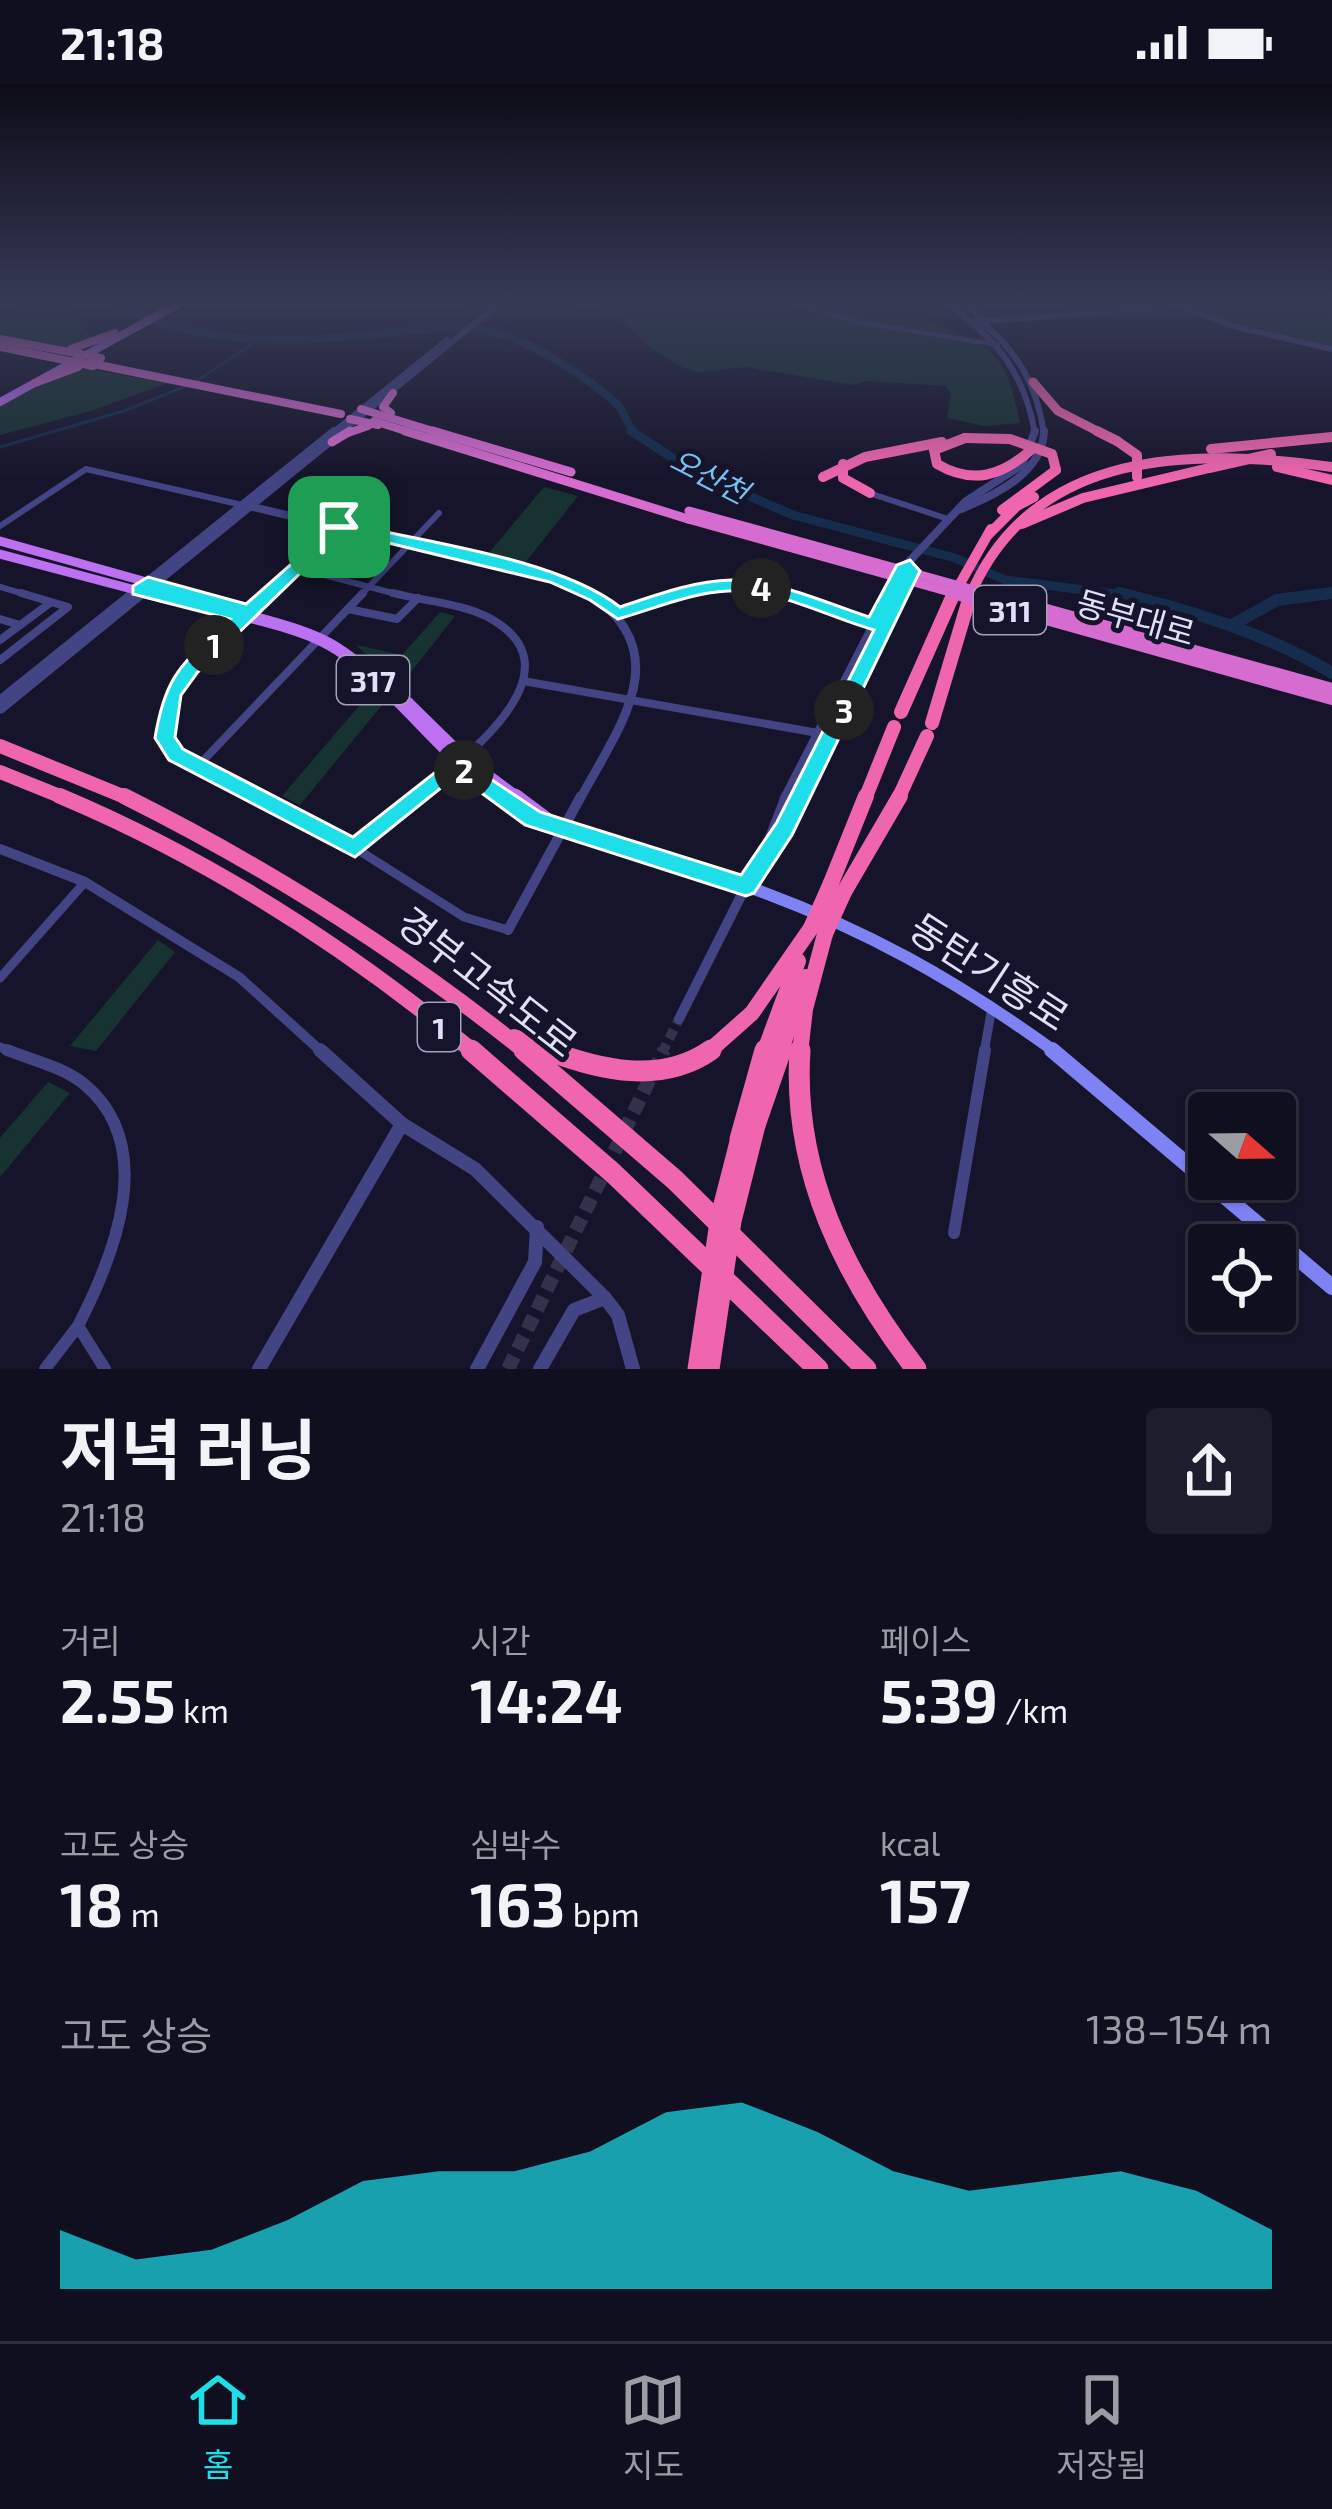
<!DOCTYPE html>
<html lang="ko">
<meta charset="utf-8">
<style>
:root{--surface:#100f20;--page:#1e1d2d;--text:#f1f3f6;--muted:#9c9ca5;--line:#302f3e;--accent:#1edeea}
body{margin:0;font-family:"Exo 2","Noto Sans KR",sans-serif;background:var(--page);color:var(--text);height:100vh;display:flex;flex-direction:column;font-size:45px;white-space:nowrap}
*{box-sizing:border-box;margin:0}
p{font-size:39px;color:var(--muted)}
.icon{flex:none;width:66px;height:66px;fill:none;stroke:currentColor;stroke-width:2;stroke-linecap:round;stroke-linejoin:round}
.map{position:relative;height:1285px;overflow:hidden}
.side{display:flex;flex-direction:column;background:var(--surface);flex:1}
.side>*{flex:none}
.needle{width:78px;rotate:110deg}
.controls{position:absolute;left:1188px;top:1008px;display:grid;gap:24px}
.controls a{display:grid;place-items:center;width:108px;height:108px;border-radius:12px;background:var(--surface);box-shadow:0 3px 9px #0004,0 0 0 3px var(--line);font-size:60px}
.pin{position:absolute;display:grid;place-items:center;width:102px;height:102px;color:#fff;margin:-51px;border-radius:24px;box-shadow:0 6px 18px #0006}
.km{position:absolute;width:60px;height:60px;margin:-30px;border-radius:50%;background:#222;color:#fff;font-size:33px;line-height:60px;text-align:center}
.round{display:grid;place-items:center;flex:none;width:126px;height:126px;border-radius:12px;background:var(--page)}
.overview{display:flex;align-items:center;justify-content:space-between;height:204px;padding:0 60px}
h1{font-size:66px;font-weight:700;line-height:90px}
.figures{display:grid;grid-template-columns:repeat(3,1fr);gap:18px;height:204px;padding:12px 60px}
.figures div{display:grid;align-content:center}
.figures b{font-size:60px;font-weight:700}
.figures small{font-size:33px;font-weight:400}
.figures p{font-size:33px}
.chart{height:336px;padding:24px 60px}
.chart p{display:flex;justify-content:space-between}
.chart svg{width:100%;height:216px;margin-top:12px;fill:var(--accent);opacity:.7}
.status{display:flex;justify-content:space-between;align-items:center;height:84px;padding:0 60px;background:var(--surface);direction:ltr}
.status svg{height:33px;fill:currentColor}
.dock{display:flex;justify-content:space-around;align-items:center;height:168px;border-top:3px solid var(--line);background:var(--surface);font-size:33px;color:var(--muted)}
.dock a{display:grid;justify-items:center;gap:6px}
.dock .active{color:var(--accent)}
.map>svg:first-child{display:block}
</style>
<div class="status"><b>21:18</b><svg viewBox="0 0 49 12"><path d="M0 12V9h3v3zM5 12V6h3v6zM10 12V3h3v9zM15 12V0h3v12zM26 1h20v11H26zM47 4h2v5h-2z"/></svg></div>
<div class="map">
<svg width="1332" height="1285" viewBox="0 0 1332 1285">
<rect width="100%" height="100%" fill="#16142a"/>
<g fill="#173331">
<path d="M565,218H935L951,232L921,226L922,235C989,262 1005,261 1020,339L984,342L947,334L951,310L946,302L866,297L854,301L746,283L699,288L684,284L650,264L616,229L595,221Z"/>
<polygon points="1209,218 1328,218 1332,220 1332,262 1214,233 1207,228"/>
<polygon points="21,221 65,225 94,255 62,263 0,252 0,225"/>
<polygon points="82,284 168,299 91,327 0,351 0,322 64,289"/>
<polygon points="544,403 578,412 521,484 483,476"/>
<polygon points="440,528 455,532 400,602 356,561 402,571"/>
<polygon points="371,608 382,621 300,721 282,712"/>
<polygon points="158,856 175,868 96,967 70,962"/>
<polygon points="48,998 70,1009 0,1093 0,1054"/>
</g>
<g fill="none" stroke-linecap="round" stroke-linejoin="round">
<g stroke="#152c4d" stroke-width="3">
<polyline points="470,227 586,223"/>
<polyline points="195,298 264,252"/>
<polyline points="0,363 124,327 186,302"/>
</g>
<path stroke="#152c4d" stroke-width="8" d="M107,218C190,258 268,260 359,252C407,248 459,238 506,252C537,261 593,298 617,320C625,328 626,341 636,350"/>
<g stroke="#152c4d" stroke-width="9">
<polyline points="631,347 696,389 793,431 955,474 1005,496 1132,512"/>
<polyline points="1308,512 1332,509"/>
</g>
<g stroke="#152c4d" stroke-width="12">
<path d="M1119,509C1192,527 1268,550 1332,589"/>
<polyline points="1232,541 1277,516 1331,509"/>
</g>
<polyline stroke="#34324a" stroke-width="10" stroke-dasharray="10 6" stroke-linecap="butt" points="662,969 679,935"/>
<polyline stroke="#34324a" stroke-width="14" stroke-dasharray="14 8" stroke-linecap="butt" points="508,1285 664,966"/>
<polyline stroke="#434484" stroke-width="4.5" points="792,218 857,238 998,261"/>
<g stroke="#434484" stroke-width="6">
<polyline points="869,409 948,435"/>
<polyline points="0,442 86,385 238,420"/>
<polyline points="297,484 404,512"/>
<polyline points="0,503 31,512"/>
<polyline points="267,512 339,443"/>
<polyline points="360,512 439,429"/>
<polyline points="668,512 730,501 793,512"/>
</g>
<g stroke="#434484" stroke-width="8">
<path d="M393,509C423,517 467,520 493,536C584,590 456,680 414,715"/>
<polyline points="782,509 874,540"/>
<polyline points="348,525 397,535 418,514"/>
<polyline points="618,529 677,509"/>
<polyline points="0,535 20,541"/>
<polyline points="0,556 50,519"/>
<polyline points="0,576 68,523 21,509"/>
<polyline points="523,597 818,649"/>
<polyline points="199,681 363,509"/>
<polyline points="262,715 176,670 165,654 178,598 270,509"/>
</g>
<g stroke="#434484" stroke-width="9">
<polyline points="256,712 355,764 464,833 508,846"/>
<polyline points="355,764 417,712"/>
<polyline points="0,894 85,798"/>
<polyline points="0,963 14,969"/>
<polyline points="984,969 992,923"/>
</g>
<g stroke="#434484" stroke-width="12">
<path d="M7,966C32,976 63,983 84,1000C159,1062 114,1172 78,1242"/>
<polyline points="954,1149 985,966"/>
<polyline points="45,1285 78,1242 105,1285"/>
</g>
<g stroke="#434484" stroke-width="6">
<path d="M946,218C995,254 1025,288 1035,350"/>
<polyline points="961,218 983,234"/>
<polyline points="1176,220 1233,242 1332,265"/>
<polyline points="0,222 21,218"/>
<path d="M976,234C1016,264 1037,300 1044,350"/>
<polyline points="986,237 1180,222"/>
<polyline points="331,350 447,256"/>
<polyline points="339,350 501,218"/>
</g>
<g stroke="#434484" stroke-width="8">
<polyline points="253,423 569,499 593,512"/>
<path d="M961,425C995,411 1043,389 1044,347"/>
<polyline points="129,512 334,347"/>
<polyline points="140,512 343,347"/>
<polyline points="889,512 903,484 966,417 1022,381 1035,347"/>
<polyline points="899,512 909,491"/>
</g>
<g stroke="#434484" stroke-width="9">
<polyline points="0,616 133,509"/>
<polyline points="1,625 143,509"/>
<path d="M580,715C618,644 679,570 589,509"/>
<polyline points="784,715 890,509"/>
<polyline points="799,715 900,509"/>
</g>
<g stroke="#434484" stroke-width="10">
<polyline points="0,765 85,798 239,893 323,969"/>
<polyline points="759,782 786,712"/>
<polyline points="508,846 581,712"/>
<polyline points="679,935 746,802 800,712"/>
</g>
<g stroke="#434484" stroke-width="14">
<polyline points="320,966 402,1040 475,1085 605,1214 618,1231 633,1285"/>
<polyline points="259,1285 402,1040"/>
<polyline points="477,1285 535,1178 537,1143"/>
<polyline points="540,1285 574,1226 605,1214"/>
</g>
<path stroke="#7f82f3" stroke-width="12" d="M746,802C864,844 956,896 1057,969"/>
<polyline stroke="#7f82f3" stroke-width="16" points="1052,966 1332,1203"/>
<polyline stroke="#bc71f1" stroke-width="8" points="0,318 182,218"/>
<g stroke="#bc71f1" stroke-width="9">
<polyline points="0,457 179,507"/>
<polyline points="0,470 158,512"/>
</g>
<g stroke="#bc71f1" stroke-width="12">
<path d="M147,509C196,522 276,535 319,555C380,582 441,674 503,715"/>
<polyline points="365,577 464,674 519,715"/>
</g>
<g stroke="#bc71f1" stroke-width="15">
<polyline points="498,712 574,750 746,802"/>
<polyline points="515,712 547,736"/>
</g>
<g stroke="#d66cd0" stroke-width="8">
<polyline points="0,255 101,274"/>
<polyline points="1,263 93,282"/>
<polyline points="71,265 115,249"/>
<polyline points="89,279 341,330"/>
<polyline points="35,299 78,283"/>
<polyline points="361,325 443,350"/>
<polyline points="391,329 383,323 393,309"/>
<polyline points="350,335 378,341"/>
<polyline points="374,337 415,350"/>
<polyline points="345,350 368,342"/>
</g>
<g stroke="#d66cd0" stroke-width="9">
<polyline points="405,347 688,435"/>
<polyline points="433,347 571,388"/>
<polyline points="332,358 350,347"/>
</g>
<polyline stroke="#f066ae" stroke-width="9" points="1033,298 1058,327 1103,350"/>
<g stroke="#f066ae" stroke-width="10">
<polyline points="1097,347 1117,357"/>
<path d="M965,354L934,366L937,380C973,401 1002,392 1032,365"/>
<polyline points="1211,365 1332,353"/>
<polyline points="843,380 843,394 870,409"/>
<polyline points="1277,383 1332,396"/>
<polyline points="823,393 865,373 942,358"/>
<polyline points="1002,426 1056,386"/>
<polyline points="1022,440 1083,414 1209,384"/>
<polyline points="988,451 1017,422 1034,413"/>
<polyline points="953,512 991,445"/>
<path d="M970,512C1033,363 1195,364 1332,383"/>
</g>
<g stroke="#f066ae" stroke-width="14">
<polyline points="901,628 954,509"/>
<polyline points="932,639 971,509"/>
<polyline points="0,662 130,715"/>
<polyline points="0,688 67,715"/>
<polyline points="865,715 894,643"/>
<polyline points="898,715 927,652"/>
</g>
<g stroke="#f066ae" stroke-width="16">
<path d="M60,712C212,776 348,864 475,969"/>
<path d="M124,712C268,784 402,868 527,969"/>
<polyline points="831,799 866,712"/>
<polyline points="844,808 900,712"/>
<polyline points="514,953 555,969"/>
<polyline points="707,969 752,929 811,844"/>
<polyline points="764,969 798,877"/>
<polyline points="780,969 806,893"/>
<polyline points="800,969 805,925 825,850"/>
</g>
<g stroke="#f066ae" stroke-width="21">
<polyline points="471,966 613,1089 818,1285"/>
<polyline points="524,966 675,1096 866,1285"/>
<path d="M547,966C599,986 661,1001 711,966"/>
<path d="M800,966C792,1087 844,1191 916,1285"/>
<polyline points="755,1041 781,966"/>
<polyline points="740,1055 765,966"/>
</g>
<g stroke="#d66cd0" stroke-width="9">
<polyline points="689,427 996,512"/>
<polyline points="688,435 964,512"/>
</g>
<g stroke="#d66cd0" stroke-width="12">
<polyline points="953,509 1332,615"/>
<polyline points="985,509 1332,605"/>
</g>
<g stroke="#f066ae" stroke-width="10">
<polyline points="965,354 1010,355 1052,370 1056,386"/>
<polyline points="1117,357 1137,371 1137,393"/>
<polyline points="1209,384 1271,370"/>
</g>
<g stroke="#f066ae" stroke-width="16">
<polyline points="811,844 831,799"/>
<polyline points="825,850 844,808"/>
</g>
<g stroke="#f066ae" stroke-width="21">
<polyline points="698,1285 721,1132 740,1058"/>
<polyline points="709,1285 731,1137 755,1041"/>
</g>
</g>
<linearGradient id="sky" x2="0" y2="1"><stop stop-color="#0c0b17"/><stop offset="0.55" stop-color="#363a55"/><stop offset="1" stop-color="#363a55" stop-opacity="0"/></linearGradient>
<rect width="1332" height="398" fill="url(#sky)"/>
<path fill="#1edeea" stroke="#fff" stroke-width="3" fill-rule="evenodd" d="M339,438C419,457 558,474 620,523C656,511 693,497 731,496C777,496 826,519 869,533L897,481L910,476L920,487L792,751L754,809L746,812L525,741L457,691L355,773L169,676L155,654C166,588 183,580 230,535L133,510V502L148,493L246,520ZM343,448L550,498L590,516L618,535C654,525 689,509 728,507C776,504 828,533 874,546L777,738L741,791L540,728L456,672L353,753L183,665L175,653L181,611L197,589Z"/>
<g text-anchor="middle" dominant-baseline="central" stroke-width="10" stroke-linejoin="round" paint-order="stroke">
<g font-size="30" font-style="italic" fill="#77bff2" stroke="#16142a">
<text transform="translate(710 391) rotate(27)">오산천</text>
</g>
<g fill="#16142a" stroke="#a4a2bd" stroke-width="3">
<rect x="974" y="502" width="72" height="48" rx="9"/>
<rect x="337" y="572" width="72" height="48" rx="9"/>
<rect x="418" y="919" width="42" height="48" rx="9"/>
</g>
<g font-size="30" font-weight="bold" fill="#e1dffc">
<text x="1010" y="526">311</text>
<text x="373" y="596">317</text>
<text x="439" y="943">1</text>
</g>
<g font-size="33" fill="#e1dffc" stroke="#16142a">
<text transform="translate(1136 533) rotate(16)">동부대로</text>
</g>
<g font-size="39" fill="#e1dffc" stroke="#16142a">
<text transform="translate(990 887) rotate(33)">동탄기흥로</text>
<text transform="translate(488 897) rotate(38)">경부고속도로</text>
</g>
</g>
</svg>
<div class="controls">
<a><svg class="needle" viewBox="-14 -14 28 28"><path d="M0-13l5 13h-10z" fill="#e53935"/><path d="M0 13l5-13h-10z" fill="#9c9ca5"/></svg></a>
<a><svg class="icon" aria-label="locate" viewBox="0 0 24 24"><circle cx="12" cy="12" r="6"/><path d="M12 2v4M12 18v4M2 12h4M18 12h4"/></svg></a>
</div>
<div class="pin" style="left:339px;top:443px;background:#1e9e55"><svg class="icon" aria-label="arrive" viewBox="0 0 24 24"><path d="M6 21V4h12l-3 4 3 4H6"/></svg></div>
<b class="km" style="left:214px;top:561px">1</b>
<b class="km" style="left:464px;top:686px">2</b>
<b class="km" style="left:844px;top:626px">3</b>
<b class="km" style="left:761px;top:504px">4</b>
</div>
<section class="side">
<div class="overview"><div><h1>저녁 러닝</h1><p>21:18</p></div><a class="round"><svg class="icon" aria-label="share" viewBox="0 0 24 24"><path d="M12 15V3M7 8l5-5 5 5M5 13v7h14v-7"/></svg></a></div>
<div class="figures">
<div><p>거리</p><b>2.55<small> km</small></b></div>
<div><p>시간</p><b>14:24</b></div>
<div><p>페이스</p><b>5:39<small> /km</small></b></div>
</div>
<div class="figures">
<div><p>고도 상승</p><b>18<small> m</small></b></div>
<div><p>심박수</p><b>163<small> bpm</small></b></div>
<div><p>kcal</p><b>157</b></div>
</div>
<div class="chart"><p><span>고도 상승</span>138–154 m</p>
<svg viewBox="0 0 160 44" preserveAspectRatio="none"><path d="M0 44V32L10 38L20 36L30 30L40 22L50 20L60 20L70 16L80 8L90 6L100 12L110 20L120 24L130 22L140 20L150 24L160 32V44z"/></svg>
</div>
</section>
<nav class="dock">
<a class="active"><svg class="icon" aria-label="home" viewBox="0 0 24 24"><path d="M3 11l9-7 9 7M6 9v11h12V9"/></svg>홈</a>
<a><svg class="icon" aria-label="map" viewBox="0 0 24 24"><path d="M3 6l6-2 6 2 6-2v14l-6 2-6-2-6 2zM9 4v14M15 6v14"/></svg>지도</a>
<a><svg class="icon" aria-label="saved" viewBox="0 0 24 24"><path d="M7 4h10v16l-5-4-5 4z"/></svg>저장됨</a>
</nav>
